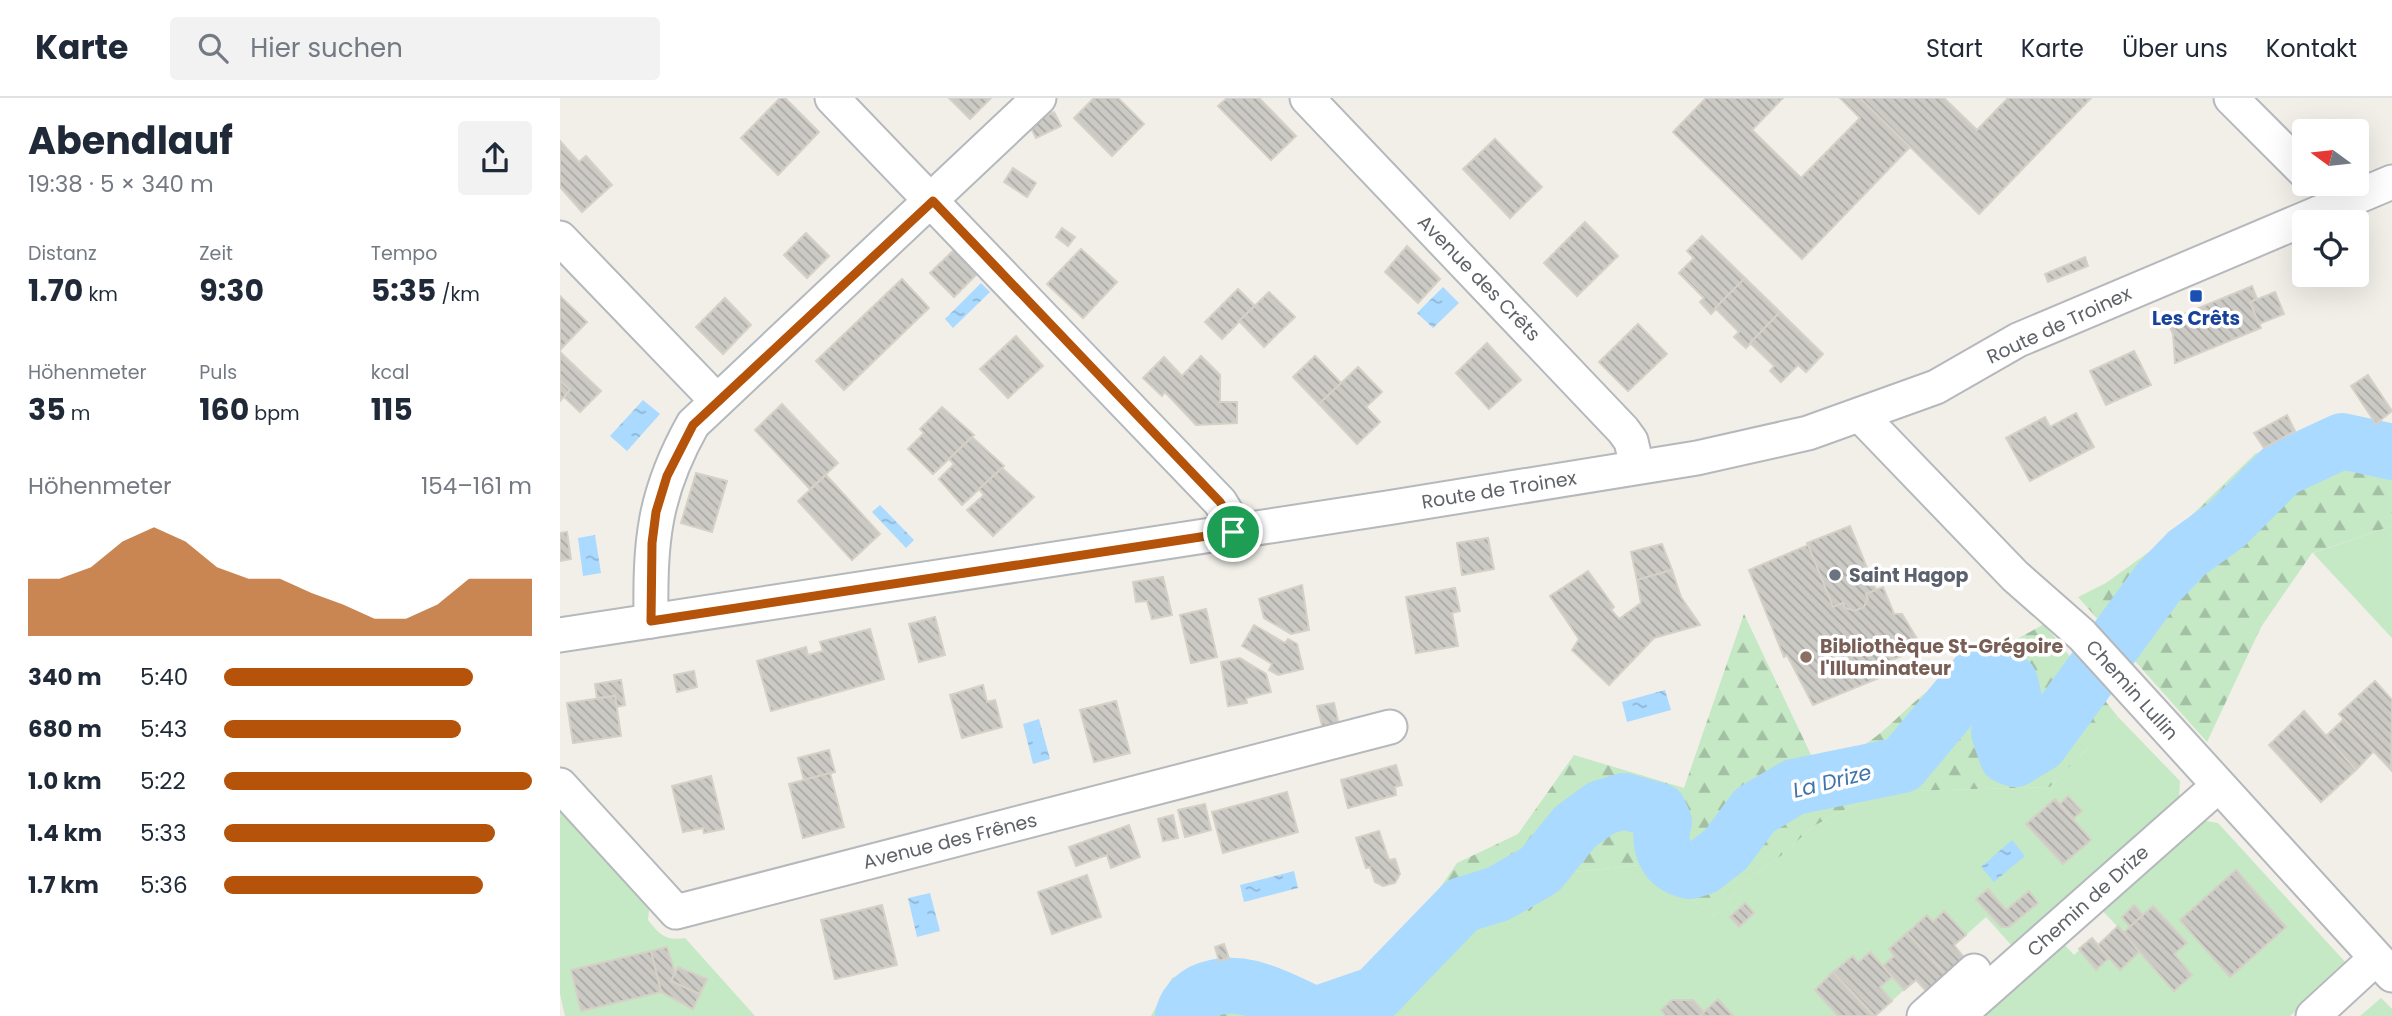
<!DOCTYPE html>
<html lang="de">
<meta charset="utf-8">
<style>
:root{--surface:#fff;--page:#f2f2f3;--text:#1f2937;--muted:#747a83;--line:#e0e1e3;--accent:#b45309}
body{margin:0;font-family:Poppins,sans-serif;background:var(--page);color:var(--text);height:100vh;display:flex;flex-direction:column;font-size:26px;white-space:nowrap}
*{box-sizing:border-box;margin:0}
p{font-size:23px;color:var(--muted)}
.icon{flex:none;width:38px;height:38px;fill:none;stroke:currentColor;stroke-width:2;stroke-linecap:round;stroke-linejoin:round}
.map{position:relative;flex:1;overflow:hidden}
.drawer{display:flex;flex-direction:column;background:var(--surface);width:560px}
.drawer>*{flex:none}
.needle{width:46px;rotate:285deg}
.tools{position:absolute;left:1732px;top:21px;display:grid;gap:14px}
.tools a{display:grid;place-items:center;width:77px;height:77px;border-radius:7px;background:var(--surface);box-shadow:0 7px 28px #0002;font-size:35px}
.pin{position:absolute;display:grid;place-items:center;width:60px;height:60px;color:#fff;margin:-30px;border:4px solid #fff;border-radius:50%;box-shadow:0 2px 7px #0007}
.round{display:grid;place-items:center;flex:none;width:74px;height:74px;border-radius:7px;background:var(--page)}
.summary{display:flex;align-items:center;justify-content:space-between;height:119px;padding:0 28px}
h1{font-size:38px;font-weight:700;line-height:52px}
.metrics{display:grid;grid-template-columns:repeat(3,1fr);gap:10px;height:119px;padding:7px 28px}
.metrics div{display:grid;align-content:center}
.metrics b{font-size:30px;font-weight:700}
.metrics small{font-size:19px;font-weight:400}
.metrics p{font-size:19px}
.chart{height:196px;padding:14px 28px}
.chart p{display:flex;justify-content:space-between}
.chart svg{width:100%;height:126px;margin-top:7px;fill:var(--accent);opacity:.7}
ul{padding:0 28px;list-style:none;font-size:23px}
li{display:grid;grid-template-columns:112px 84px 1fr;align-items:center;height:52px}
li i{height:18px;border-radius:9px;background:var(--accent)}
header{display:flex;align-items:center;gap:42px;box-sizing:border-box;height:98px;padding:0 35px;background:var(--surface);border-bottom:2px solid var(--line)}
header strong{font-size:33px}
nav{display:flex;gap:38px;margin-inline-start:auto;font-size:24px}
.search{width:490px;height:63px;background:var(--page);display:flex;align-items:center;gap:18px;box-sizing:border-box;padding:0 24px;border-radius:7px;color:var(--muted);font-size:26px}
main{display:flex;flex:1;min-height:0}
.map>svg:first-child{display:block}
</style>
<header>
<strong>Karte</strong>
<div class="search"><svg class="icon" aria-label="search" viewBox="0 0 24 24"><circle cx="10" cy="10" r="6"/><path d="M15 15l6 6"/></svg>Hier suchen</div>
<nav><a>Start</a><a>Karte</a><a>Über uns</a><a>Kontakt</a></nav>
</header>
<main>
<section class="drawer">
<div class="summary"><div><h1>Abendlauf</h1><p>19:38 · 5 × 340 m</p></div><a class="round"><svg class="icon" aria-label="share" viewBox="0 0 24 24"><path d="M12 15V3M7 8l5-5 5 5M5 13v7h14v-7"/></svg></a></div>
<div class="metrics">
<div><p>Distanz</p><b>1.70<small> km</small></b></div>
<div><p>Zeit</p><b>9:30</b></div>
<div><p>Tempo</p><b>5:35<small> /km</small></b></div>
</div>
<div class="metrics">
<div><p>Höhenmeter</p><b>35<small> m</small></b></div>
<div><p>Puls</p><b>160<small> bpm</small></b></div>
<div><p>kcal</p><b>115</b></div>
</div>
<div class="chart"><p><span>Höhenmeter</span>154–161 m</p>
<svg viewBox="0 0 160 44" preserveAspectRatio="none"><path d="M0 44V24L10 24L20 20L30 11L40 6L50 11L60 20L70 24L80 24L90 29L100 33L110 38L120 38L130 33L140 24L150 24L160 24V44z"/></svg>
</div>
<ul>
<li><b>340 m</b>5:40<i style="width:81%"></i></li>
<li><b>680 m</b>5:43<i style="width:77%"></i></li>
<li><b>1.0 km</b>5:22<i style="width:100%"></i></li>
<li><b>1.4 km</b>5:33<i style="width:88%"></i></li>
<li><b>1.7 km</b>5:36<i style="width:84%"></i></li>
</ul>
</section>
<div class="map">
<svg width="1832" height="918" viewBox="0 0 1832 918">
<defs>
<pattern id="forest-firs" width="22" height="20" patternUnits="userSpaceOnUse" patternTransform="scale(1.75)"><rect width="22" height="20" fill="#c5e8c5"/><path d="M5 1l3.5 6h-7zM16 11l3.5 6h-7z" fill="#a3c0a4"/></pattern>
<pattern id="water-ripples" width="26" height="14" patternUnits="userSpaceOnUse" patternTransform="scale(1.75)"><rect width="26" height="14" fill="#aadaff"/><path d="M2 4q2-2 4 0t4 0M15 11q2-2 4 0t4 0" fill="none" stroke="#8eb4d2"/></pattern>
<pattern id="building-back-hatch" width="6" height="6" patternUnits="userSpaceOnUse" patternTransform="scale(1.75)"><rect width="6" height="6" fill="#cccac5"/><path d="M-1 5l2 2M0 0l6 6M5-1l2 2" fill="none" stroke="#a9a8a4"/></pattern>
</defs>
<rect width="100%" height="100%" fill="#f1efe8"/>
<g fill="url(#forest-firs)">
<polygon points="1787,329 1832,339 1832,428 1752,455 1701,529 1647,644 1518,499 1546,485 1608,440 1695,356 1745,334"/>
<path d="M1184,516L1252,659C1299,670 1335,617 1368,593C1403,567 1446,548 1484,526L1558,619L1490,689L1320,694L1254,728L1221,758L1190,779L1153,818L1089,766L1005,775L970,813H914L811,914L816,918H591L612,880L646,866L733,898L811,885L831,862L897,765L958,736L1014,657L1124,690Z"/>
</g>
<g fill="#c5e8c5">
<polygon points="1832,428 1832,540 1753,455"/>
<polygon points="1558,619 1620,683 1619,702 1453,849 1426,819 1406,837 1384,814 1373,824 1367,818 1329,850 1334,858 1323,868 1297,840 1344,892 1315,918 816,918 810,914 914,813 970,813 1005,775 1089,766 1153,818 1190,779 1221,758 1254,728 1320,694 1490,689"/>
<path d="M0,704L90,802L88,822C100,837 105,843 125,840L195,918H5L0,896Z"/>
<polygon points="1640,722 1658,725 1787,866 1730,918 1416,918 1501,843 1514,857 1532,840 1538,847 1557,828 1539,809"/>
<polygon points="1821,900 1832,911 1832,918 1800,918"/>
</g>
<g fill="url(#water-ripples)">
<polygon points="421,185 430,194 393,230 385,221"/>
<polygon points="883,189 899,205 873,230 857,215"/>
<polygon points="83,302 100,316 67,353 50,338"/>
<polygon points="320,407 354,442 346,450 312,414"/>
<polygon points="35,437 41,475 23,478 18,440"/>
<polygon points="1105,592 1111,612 1067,624 1062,604"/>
<polygon points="479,621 490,661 473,666 463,626"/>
<polygon points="1452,742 1465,758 1434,784 1421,769"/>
<polygon points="734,773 738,790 684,804 680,787"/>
<polygon points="370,795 380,833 357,839 348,800"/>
</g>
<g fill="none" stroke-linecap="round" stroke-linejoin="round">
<path stroke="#aadaff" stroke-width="56" d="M623,918C625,907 633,899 642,894C681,876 719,901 755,917L816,896L902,807L938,796L980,772L1015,729L1041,710L1064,703L1099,713L1104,724C1097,747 1105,768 1130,773L1143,769L1166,751L1195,712L1234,689L1342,667L1418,576L1450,584L1454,601L1439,634L1447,658L1455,661L1480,646L1598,485L1627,455L1666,427L1722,371L1782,343L1832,354"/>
</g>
<g fill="url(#building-back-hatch)" stroke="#d6d1c6" stroke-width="2">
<polygon points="220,0 225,0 259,34 218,77 181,40"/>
<polygon points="389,0 431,0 410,21"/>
<polygon points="534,0 558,0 584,26 552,58 514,20"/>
<polygon points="667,0 699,0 736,38 711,62 658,8"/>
<polygon points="1146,0 1223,0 1192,32 1241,80 1300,20 1280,0 1300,0 1350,49 1242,161 1113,34"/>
<polygon points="1300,0 1384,0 1417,32 1448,0 1531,0 1419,116"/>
<polygon points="494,14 501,28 476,40 469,26"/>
<polygon points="935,41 982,89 950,120 903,71"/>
<polygon points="0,43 19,64 26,58 52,87 22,114 0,89"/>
<polygon points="453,70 476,85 467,99 444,84"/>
<polygon points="1025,124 1058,158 1017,198 984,165"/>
<polygon points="502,130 515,139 508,148 496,139"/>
<polygon points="246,135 269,158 247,180 224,157"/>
<polygon points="1142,138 1185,180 1151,216 1140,204 1144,200 1119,175 1134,160 1127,153"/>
<polygon points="398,148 421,172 394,199 370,175"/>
<polygon points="847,148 880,181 858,205 825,174"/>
<polygon points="521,151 557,184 523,220 487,186"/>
<polygon points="1525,159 1528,168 1488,184 1485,176"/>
<polygon points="1185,180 1220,214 1186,250 1174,239 1179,234 1155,210"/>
<polygon points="342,181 369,210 284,292 256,263"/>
<polygon points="1692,188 1697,201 1690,204 1701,230 1615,265 1613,236 1607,223"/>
<polygon points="678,191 695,208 662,241 645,224"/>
<polygon points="709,194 735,219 704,249 679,223"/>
<polygon points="1715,194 1724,216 1699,226 1690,204"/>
<polygon points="0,198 27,224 0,252"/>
<polygon points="165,200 191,227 163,256 136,229"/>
<polygon points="1220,214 1263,256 1246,274 1238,267 1221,284 1210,273 1214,268 1190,245"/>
<polygon points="1078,226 1107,256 1068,293 1039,264"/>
<polygon points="456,238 483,268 448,300 420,271"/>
<polygon points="927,245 961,282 929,311 896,275"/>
<polygon points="1574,253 1591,287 1546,307 1530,273"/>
<polygon points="0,254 41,293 20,314 4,299 10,292 0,283"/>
<polygon points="641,258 660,277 660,304 677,304 677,325 636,327 605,294 602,298 583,280 604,259 622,278"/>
<polygon points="755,258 781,285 759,306 733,279"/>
<polygon points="798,269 822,294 806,309 820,324 797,346 759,306"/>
<polygon points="1808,277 1832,313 1816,326 1791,288"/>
<polygon points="0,283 10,292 0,303"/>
<polygon points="222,306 278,365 250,391 195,332"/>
<polygon points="382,309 414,337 373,376 348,351 364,335 360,331"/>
<polygon points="1516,315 1534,349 1470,383 1446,340 1485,319 1490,329"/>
<polygon points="1727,317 1735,333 1704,350 1694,335"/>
<polygon points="412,339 444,368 402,407 379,381 394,366 389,361"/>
<polygon points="442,370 474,399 433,438 407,412 424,397 419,391"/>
<polygon points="136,375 167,383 152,434 121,425"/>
<polygon points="266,377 320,436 292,462 238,403"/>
<polygon points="1290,428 1316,492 1306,496 1308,501 1304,509 1295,513 1285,510 1283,505 1273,509 1247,445"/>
<polygon points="7,434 11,461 0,463 0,435"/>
<polygon points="928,440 934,471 902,477 897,445"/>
<polygon points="1102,446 1112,472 1077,482 1071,454"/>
<polygon points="1248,447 1273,509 1283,505 1285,510 1295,513 1304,509 1308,501 1306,496 1323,489 1334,516 1342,516 1359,544 1340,552 1342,558 1315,569 1319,580 1253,607 1227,557 1224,559 1189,472"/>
<polygon points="1112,472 1121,499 1140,527 1094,540 1049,587 1012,552 1019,541 990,498 1028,473 1054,509 1051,512 1059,521 1081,505 1077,482"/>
<polygon points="603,479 612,517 592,521 587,503 576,504 573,484"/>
<polygon points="742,487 749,532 731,536 704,520 699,501"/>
<polygon points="895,490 900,513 892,515 898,548 856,555 846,499"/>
<polygon points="646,511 657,559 631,565 620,517"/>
<polygon points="375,519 385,557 359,564 349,526"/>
<polygon points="694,527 725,545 728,541 737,546 743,571 718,577 709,572 712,566 682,548"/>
<polygon points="310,531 324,581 211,613 197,563 246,549 248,557 263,553 260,544"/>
<polygon points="680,560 706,576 711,594 686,600 687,605 668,608 661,564"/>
<polygon points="134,573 137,589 117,594 114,577"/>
<polygon points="61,582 65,607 56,609 55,598 37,600 35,586"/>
<polygon points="1815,583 1832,602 1831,672 1779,616"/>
<polygon points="423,587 427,604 435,602 442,629 402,640 390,597"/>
<polygon points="55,598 61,638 13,645 7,605"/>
<polygon points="556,603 570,655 534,664 520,612"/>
<polygon points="774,605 779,627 763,631 757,608"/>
<polygon points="1744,613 1796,672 1761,704 1709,647"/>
<polygon points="1784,621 1814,653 1796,672 1766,638"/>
<polygon points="269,652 275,674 244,682 238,660"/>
<polygon points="836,667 842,687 835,689 836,697 788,710 781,682"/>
<polygon points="270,675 284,729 243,740 229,686"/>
<polygon points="151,678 164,731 144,735 143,730 123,734 112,688"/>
<polygon points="727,694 738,734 663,755 652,714"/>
<polygon points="1508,698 1522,713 1513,721 1500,706"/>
<polygon points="1495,701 1531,742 1503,766 1466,726"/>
<polygon points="645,706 651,732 625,739 618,712"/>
<polygon points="613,717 618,740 603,743 598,721"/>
<polygon points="569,727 580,759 551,770 547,757 516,768 509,749"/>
<polygon points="819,733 829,762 835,761 840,776 835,785 823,788 815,784 810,769 806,770 796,740"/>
<polygon points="1676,772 1726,829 1670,879 1620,822"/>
<polygon points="527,777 541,819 492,836 478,794"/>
<polygon points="1428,791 1446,812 1469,793 1478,805 1449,829 1441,829 1416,801"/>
<polygon points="1185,805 1194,815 1179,829 1170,819"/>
<polygon points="322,807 337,867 275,881 261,822"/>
<polygon points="1574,807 1583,817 1570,829 1562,819"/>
<polygon points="1593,808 1627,845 1614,856 1632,877 1614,893 1563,835"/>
<polygon points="1384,813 1406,837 1394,847 1406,862 1387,878 1347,835 1367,817 1373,824"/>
<polygon points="1558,828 1579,854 1560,872 1538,847"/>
<polygon points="1347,835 1387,878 1368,895 1356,882 1344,892 1323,868 1334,858 1329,851"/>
<polygon points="1532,840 1549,860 1536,872 1519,851"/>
<polygon points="664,846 669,860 659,863 655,849"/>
<polygon points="107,849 115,875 111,883 140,896 133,911 101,894 91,853"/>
<polygon points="91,853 101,894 21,913 11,872"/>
<polygon points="1310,854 1332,879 1320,889 1332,903 1315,918 1273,874 1293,858 1298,865"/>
<polygon points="118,869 147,881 140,896 111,883"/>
<polygon points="1273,874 1313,918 1278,918 1255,892"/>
<polygon points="1158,901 1173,918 1140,918 1144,914"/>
<polygon points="1112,902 1133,902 1144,914 1140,918 1106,918 1101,912"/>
</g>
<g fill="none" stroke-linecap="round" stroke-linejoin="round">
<defs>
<g id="minor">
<polyline points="272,0 660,404 668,417 673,434"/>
<polyline points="747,0 1063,332 1071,343 1077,369"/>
<polyline points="1671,0 1745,74"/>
<polyline points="0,140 157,303"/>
<polyline points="1301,318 1455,478 1522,537 1832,877"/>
<path d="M91,523C90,444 93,397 133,326L479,0"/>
<polyline points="0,537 827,410 1137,360 1248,335 1376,289 1458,242 1832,84"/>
<polyline points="0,687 116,814 830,629"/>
<polyline points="1364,918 1414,873"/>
<polyline points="1398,918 1658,688"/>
<polyline points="1753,918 1815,861"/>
</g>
</defs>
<use href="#minor" stroke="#b5b8bc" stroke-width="37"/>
<use href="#minor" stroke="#fff" stroke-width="33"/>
</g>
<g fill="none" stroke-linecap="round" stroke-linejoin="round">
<defs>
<polygon id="route" points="373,103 660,404 668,417 673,434 91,523 92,445 96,414 107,378 133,327"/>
</defs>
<use href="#route" stroke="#fff" stroke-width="14"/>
<use href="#route" stroke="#b45309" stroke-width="9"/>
</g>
<rect fill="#1a4fb4" stroke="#fff" stroke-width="2.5" x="1629" y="191" width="14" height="14" rx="3.5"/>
<circle fill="#6b7280" stroke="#fff" stroke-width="2.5" cx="1275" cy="477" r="7"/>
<circle fill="#8d6e63" stroke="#fff" stroke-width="2.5" cx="1246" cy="559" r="7"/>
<g text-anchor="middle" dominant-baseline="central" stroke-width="7" stroke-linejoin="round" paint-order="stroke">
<g font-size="19" fill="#5f6368" stroke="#fff">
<text transform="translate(919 180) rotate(46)">Avenue des Crêts</text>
<text transform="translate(1499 227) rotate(-25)">Route de Troinex</text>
<text transform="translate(939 392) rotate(-9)">Route de Troinex</text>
<text transform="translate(1572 592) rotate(48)">Chemin Lullin</text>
<text transform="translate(390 743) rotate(-14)">Avenue des Frênes</text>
<text transform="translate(1528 803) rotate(-42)">Chemin de Drize</text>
</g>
<g font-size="19" font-weight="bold" fill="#164399" stroke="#fff">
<text x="1636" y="220">Les Crêts</text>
</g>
<g font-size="19" font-weight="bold" fill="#5b616d" stroke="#fff" text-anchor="start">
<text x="1289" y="477">Saint Hagop</text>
</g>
<g font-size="19" font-weight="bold" fill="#785e54" stroke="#fff" text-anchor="start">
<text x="1260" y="548">Bibliothèque St-Grégoire<tspan x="1260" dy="22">l'Illuminateur</tspan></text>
</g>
<g font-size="21" font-style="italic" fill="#4174aa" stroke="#fff">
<text transform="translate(1272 683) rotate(-14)">La Drize</text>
</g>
</g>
</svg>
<div class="tools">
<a><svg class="needle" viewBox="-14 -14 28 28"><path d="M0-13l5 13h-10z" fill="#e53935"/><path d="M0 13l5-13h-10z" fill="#747a83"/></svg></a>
<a><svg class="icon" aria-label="locate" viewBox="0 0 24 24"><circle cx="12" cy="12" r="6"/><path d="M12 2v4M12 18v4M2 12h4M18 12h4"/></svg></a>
</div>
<div class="pin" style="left:673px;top:434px;background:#1e9e55"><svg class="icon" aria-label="arrive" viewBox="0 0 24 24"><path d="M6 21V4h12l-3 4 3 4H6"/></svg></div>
</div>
</main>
